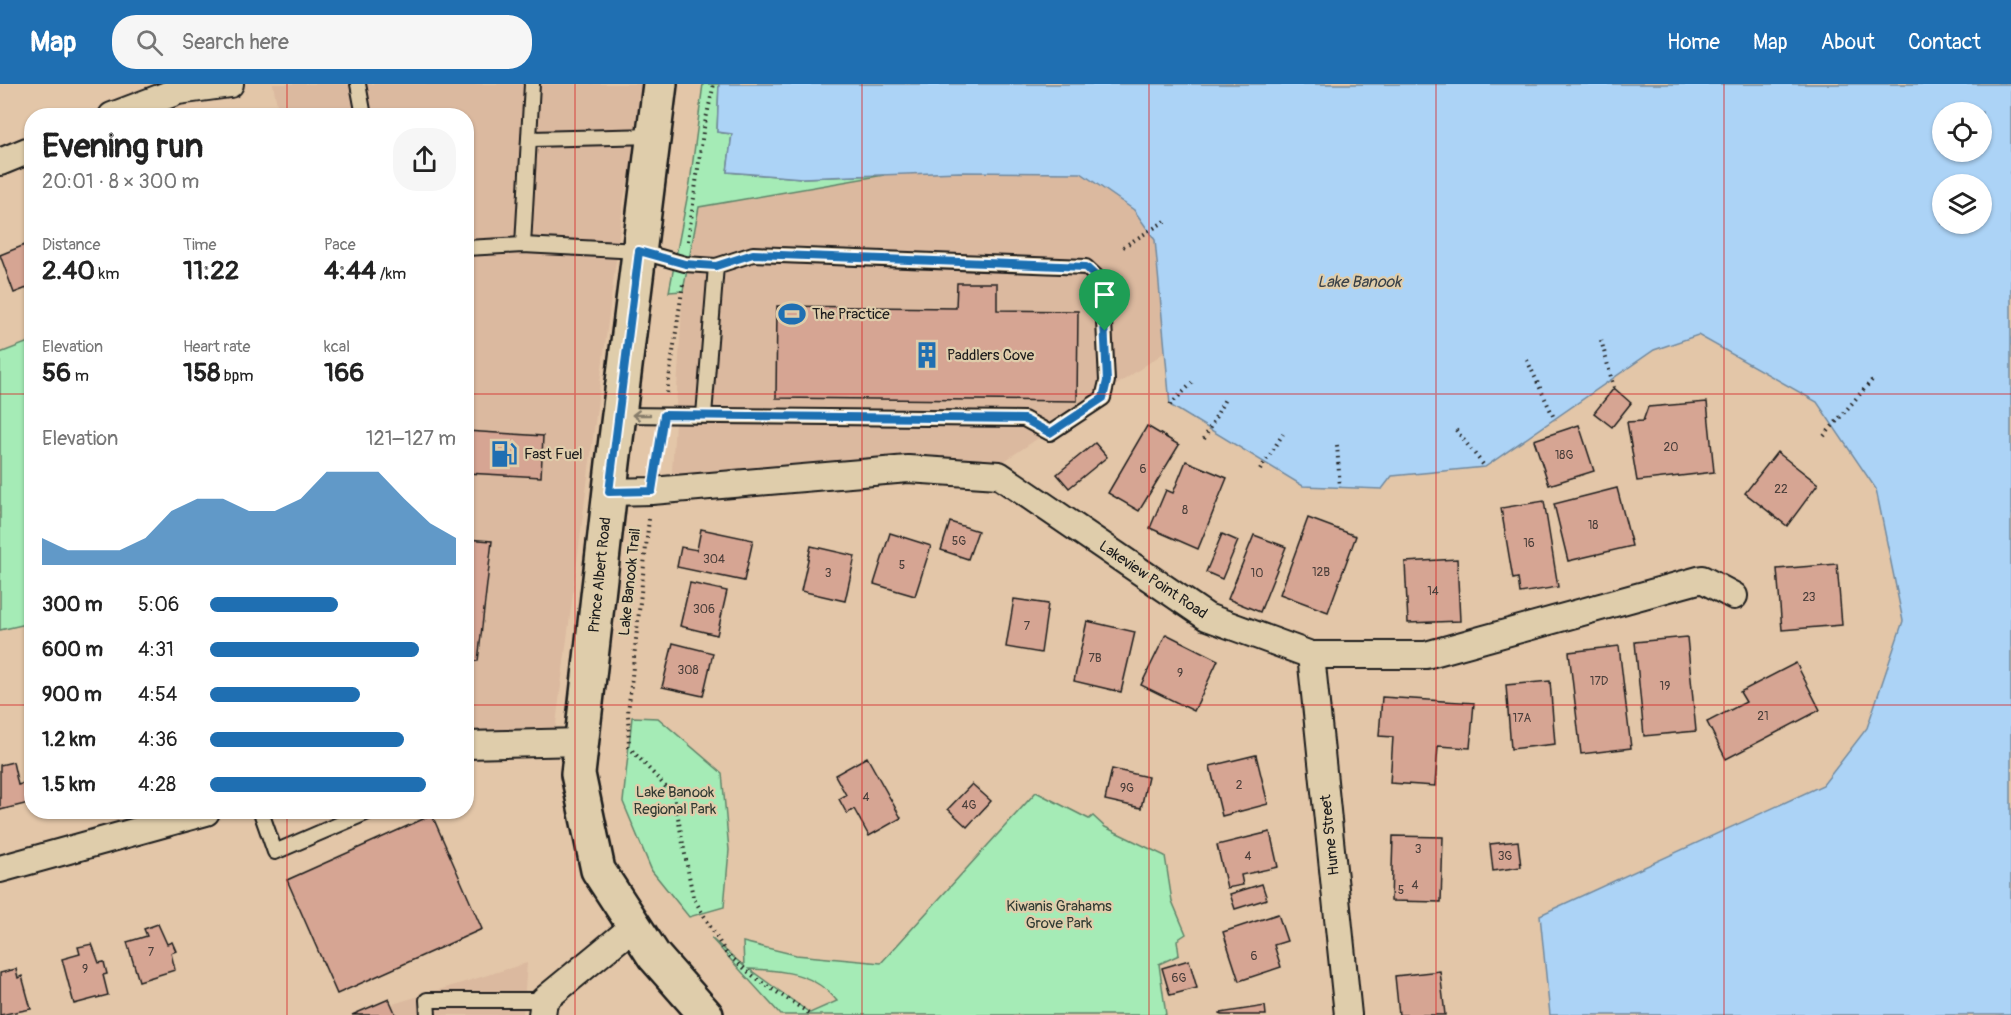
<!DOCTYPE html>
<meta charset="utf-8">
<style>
:root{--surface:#fff;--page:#f6f6f6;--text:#222;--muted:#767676;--accent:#1f6fb2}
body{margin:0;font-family:Pangolin,sans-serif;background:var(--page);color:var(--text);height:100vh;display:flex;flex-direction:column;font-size:22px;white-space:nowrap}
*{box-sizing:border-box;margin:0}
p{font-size:20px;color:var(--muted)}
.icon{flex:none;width:33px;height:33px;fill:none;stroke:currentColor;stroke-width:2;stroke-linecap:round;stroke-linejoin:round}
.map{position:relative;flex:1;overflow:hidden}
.sheet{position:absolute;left:24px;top:24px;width:450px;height:711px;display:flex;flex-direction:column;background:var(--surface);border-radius:24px;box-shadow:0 2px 4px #0004}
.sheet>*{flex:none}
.fabs{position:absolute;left:1932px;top:18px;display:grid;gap:12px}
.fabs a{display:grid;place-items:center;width:60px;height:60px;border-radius:50%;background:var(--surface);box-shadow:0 2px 4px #0004;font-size:30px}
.pin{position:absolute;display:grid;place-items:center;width:51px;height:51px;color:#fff;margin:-62px -26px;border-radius:50% 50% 50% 0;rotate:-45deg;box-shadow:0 0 6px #0007}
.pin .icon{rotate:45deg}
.round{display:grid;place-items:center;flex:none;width:63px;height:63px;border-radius:24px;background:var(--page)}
.summary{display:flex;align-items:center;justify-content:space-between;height:102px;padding:0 18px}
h1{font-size:33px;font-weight:700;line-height:45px}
.metrics{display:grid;grid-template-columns:repeat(3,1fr);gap:9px;height:102px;padding:6px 18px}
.metrics div{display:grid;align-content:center}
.metrics b{font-size:26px;font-weight:700}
.metrics small{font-size:16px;font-weight:400}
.metrics p{font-size:16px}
.chart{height:168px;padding:12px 18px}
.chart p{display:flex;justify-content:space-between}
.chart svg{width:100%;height:108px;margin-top:6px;fill:var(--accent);opacity:.7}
ul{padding:0 18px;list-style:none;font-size:20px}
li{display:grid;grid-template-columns:96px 72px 1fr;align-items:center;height:45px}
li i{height:15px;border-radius:8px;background:var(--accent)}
header{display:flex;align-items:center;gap:36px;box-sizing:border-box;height:84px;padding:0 30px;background:var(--accent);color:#fff}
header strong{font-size:28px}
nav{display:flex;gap:33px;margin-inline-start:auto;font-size:21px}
.search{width:420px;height:54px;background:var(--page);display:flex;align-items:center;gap:15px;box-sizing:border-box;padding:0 21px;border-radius:24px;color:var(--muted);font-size:22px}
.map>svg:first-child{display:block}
</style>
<header>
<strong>Map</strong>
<div class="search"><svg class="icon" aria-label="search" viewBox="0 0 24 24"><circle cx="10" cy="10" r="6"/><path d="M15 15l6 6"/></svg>Search here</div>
<nav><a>Home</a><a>Map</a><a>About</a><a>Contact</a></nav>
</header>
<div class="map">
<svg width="2011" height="931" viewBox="0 0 2011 931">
<rect width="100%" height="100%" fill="#e3c6a8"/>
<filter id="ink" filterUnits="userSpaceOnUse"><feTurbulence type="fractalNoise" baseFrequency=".0167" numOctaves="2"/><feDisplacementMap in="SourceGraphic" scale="12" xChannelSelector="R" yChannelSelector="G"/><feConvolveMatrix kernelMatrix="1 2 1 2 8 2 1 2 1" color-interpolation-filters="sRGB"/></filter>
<g filter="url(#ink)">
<g fill="#dbb99f">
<polygon points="273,0 650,0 624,114 552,671 467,676 466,32 279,31"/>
<polygon points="959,88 1081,89 1134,126 1155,156 1165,268 1000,380 671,404 683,207 699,123 884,91"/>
<polygon points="527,879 523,931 357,931"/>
</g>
<g fill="#a5ebb6" stroke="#608469" stroke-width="1.5" fill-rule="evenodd">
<polygon points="703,0 719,0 717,48 732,50 727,88 802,94 884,91 699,123 683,207 669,208 690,99"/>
<polygon points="31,257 31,539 0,546 0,269"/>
<polygon points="632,633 658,634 722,689 729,766 724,823 689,833 652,787 623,718"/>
<path d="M1036,708L1089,735L1093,732L1105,743L1165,772L1172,817L1186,850L1177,856L1179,871L1159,880L1166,931H781L711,854L744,882L743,858L796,871L881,879ZM749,885C783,886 815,889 837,917L810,929Z"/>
</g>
<path fill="#acd3f6" stroke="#728a9f" stroke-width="1.5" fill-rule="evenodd" d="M719,0H2011V931H1550L1540,831L1823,701L1867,644L1903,537L1876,405L1817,318L1698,251L1654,266L1485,383L1392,392L1382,405L1303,402L1170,321L1155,156L1134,126L1081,89L959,88L802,94L727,88L732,50L717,48ZM1942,28H1982V68H1942ZM1942,100H1982V140H1942Z"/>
<g fill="#d6a593" stroke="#1c1c1c" stroke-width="1.5">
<polygon points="32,158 32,202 14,209 0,171"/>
<polygon points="957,199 997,199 997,226 1078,227 1077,317 776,314 777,222 956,224"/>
<polygon points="1614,304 1631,319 1612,343 1594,329"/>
<polygon points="1707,318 1714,388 1637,397 1627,338 1643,337 1648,323"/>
<polygon points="1579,341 1594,387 1549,401 1534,356"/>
<polygon points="1147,342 1179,361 1139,427 1108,409"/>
<polygon points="466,347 543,352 541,393 466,389"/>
<polygon points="1095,359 1107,373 1069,404 1057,390"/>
<polygon points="1777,368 1818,400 1787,442 1745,409"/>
<polygon points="1186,377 1227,394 1198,465 1150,444 1166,406 1173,409"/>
<polygon points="1617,404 1632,462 1568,477 1554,420"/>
<polygon points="1544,417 1558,503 1520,509 1518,494 1513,495 1501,424"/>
<polygon points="1308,434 1356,452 1328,528 1280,510"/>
<polygon points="950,438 978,447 968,475 941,466"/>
<polygon points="701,445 753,456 744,497 677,483 681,463 697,466"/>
<polygon points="890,449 931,462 915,512 874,500"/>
<polygon points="1222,450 1238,457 1222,495 1206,488"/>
<polygon points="1254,451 1286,463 1260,528 1228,515"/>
<polygon points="466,455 492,457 478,577 466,576"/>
<polygon points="811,462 855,472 845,517 801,507"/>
<polygon points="1457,475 1460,537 1408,539 1405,478"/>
<polygon points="1837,480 1842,541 1782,546 1777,485"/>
<polygon points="690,499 727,507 717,551 680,542"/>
<polygon points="1014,515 1048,520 1041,569 1006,563"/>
<polygon points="1087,537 1135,548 1121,608 1074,597"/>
<polygon points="1166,550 1218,576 1194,627 1141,601"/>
<polygon points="1687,553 1696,647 1644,652 1635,558"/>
<polygon points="673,559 713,569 703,612 662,603"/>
<polygon points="1619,562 1631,664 1581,670 1569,568"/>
<polygon points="1796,579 1820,626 1726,675 1707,638 1746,618 1740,608"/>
<polygon points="1550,597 1555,660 1511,665 1506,601"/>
<polygon points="1382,613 1474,619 1470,664 1438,662 1435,702 1390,699 1393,653 1379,652"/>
<polygon points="1256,671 1268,720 1222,732 1210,682"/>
<polygon points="867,673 901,734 869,752 854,725 847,730 839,715 846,711 835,691"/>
<polygon points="13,678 18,701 25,699 29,719 0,726 0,681"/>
<polygon points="1112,685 1148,693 1141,724 1105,716"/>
<polygon points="972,700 991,717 967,743 948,725"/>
<polygon points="432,731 482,845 337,910 287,796"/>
<polygon points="1270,748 1278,783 1241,791 1243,801 1227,804 1217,761"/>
<polygon points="1393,752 1443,753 1441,818 1391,817"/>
<polygon points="1518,757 1521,783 1493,787 1490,760"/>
<polygon points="1262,800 1267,815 1235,825 1230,810"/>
<polygon points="1278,830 1287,857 1274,861 1281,883 1239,897 1223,848"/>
<polygon points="158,840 167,860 172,858 176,867 171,869 175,886 139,897 127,858 147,852 144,845"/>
<polygon points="92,860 99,879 104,878 107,890 103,891 108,911 74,920 62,875 80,870 78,863"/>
<polygon points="1189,876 1197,904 1170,911 1162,884"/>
<polygon points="16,885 18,894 22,892 31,925 0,931 0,889"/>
<polygon points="1440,887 1445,931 1399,931 1395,892"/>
<polygon points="389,915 396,931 352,931"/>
<polygon points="1265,922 1266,931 1221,931 1220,929"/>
</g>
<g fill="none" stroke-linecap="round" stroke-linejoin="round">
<defs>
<g id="service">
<polyline points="358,0 364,32"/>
<polyline points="531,55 654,52"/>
<polyline points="523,161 532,0"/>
<polyline points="466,164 523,161 639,167 685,180 716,182 753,170 1086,183 1102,198 1107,297 1103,314 1050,349 1024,335 619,331"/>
<polyline points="704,331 716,182"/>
<polyline points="261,728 275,768 368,728"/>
<polyline points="428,931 427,916 544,916"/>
</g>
<g id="minor">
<polyline points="112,32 178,7 230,0"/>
<polyline points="0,78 32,65"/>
<polyline points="609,408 652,407 908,385 999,391 1207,533 1311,571 1426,571 1702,495 1734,512"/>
<polyline points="1311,571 1348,931"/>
<polyline points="466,661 581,658"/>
<polyline points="0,785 206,728"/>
<polyline points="542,931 544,916 633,843"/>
</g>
<polyline id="secondary" points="660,0 613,379 578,690 598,786 654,872 706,931"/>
</defs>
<use href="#service" stroke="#1c1c1c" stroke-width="18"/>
<use href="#minor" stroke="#1c1c1c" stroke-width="30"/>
<use href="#secondary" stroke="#1c1c1c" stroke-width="38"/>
<g stroke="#1c1c1c" stroke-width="4" stroke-dasharray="1.5 4.5" stroke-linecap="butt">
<polyline points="688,157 703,48 714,0"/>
<polyline points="1123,163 1167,136"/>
<polyline points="1601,256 1614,304"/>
<polyline points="1527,276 1555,336"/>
<polyline points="667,309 683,200"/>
<polyline points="1170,321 1195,296"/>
<polyline points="1456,346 1485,383"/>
<polyline points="1824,352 1872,296"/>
<polyline points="1204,355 1225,315"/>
<polyline points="1337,361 1340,403"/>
<polyline points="656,380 660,355"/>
<polyline points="1260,386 1283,350"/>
<polyline points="649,435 628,629 629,663 674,712 693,813 726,869 758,896 812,931"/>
</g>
<use href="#service" stroke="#dfcdab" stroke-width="14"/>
<use href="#minor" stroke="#dfcdab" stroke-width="26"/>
<use href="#secondary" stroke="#dfcdab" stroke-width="33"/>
</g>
<defs><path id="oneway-shaft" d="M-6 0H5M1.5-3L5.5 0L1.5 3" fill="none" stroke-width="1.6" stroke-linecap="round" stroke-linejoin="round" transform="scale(1.5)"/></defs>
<use stroke="#877d6b" href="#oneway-shaft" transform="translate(641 331) rotate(-180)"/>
</g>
<g fill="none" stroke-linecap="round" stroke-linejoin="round" filter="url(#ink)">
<defs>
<polygon id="route" points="639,167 685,180 716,182 753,170 1086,183 1102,198 1107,297 1103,314 1050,349 1024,335 664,331 652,407 609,408"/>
</defs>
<use href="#route" stroke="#fff" stroke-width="12"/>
<use href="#route" stroke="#1f6fb2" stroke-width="8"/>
</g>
<path fill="none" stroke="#d62828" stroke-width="1.5" stroke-opacity="0.55" d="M287,0V32M575,0V931M862,0V931M1149,0V931M1436,0V931M1724,0V931M0,310H32M466,310H2011M0,621H32M466,621H2011M287,728V931"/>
<defs>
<symbol id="stadium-bare" viewBox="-9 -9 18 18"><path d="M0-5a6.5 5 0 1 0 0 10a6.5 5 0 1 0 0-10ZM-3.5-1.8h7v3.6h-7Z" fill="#1f6fb2" stroke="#dfcdab" stroke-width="2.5" paint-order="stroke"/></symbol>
<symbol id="building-bare" viewBox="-9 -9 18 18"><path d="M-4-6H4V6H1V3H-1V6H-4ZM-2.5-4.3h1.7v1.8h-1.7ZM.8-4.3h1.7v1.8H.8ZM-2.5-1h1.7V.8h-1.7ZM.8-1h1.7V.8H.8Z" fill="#1f6fb2" stroke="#dfcdab" stroke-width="2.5" paint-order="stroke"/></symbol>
<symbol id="fuel-bare" viewBox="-9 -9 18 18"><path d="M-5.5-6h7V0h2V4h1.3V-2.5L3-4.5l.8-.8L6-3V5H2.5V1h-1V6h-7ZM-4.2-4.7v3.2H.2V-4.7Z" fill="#1f6fb2" stroke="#dfcdab" stroke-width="2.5" paint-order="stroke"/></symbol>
</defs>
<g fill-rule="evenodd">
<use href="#stadium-bare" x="773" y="211" width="38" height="38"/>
<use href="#building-bare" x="908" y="252" width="38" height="38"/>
<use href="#fuel-bare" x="485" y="351" width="38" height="38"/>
</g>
<g text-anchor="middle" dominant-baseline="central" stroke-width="4.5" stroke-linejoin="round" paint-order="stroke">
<g font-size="12" fill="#4a3e3a">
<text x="1671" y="363">20</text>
<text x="1564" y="371">18G</text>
<text x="1143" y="385">6</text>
<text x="1781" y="405">22</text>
<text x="1185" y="426">8</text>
<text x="1593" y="441">18</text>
<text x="959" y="457">5G</text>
<text x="1529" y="459">16</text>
<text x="714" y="475">304</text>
<text x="902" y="481">5</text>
<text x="1321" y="488">12B</text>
<text x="828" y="489">3</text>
<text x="1257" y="489">10</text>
<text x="1433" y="507">14</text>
<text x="1809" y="513">23</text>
<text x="704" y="525">306</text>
<text x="1027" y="542">7</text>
<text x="1095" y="574">7B</text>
<text x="688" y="586">308</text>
<text x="1180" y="589">9</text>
<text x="1599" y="597">17D</text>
<text x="1665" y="602">19</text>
<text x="1763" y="632">21</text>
<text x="1522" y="634">17A</text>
<text x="1239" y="701">2</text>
<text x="1127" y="704">9G</text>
<text x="866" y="713">4</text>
<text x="969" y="721">4G</text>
<text x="1418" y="765">3</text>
<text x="1248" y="772">4</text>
<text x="1505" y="772">3G</text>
<text x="1415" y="801">4</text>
<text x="1401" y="806">5</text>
<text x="151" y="868">7</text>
<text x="1254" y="872">6</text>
<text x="85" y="885">9</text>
<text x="1179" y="894">6G</text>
</g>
<g font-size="15" fill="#1c1c1c" stroke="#dfcdab" text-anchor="start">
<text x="812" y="230">The Practice</text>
<text x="947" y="271">Paddlers Cove</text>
<text x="524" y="370">Fast Fuel</text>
</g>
<g font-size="15" fill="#1c1c1c" stroke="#dfcdab">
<text transform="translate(600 491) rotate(-84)">Prince Albert Road</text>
<text transform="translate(1153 496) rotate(34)">Lakeview Point Road</text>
<text transform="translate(630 498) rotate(-84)">Lake Banook Trail</text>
<text transform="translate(1330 751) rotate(-96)">Hume Street</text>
</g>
<g font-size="15" fill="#313b33" stroke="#dfcdab">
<text x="675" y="708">Lake Banook<tspan x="675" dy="17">Regional Park</tspan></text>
<text x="1059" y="822">Kiwanis Grahams<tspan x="1059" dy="17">Grove Park</tspan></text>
</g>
<g font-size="16" font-style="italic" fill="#394148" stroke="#dfcdab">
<text x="1359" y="198">Lake Banook</text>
</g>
</g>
</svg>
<div class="fabs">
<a><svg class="icon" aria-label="locate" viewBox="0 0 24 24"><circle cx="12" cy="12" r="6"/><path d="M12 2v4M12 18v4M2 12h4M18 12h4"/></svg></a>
<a><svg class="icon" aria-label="layers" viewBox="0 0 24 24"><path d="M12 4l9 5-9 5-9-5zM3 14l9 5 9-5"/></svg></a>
</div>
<div class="pin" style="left:1105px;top:247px;background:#1e9e55"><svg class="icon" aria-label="arrive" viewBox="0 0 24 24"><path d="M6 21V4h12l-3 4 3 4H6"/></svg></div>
<section class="sheet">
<div class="summary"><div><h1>Evening run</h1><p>20:01 · 8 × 300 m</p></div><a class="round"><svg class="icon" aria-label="share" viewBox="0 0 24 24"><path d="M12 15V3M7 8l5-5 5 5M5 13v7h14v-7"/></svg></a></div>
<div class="metrics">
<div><p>Distance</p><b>2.40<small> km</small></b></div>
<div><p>Time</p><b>11:22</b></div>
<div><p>Pace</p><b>4:44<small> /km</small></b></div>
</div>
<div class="metrics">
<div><p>Elevation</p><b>56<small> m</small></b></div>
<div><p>Heart rate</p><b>158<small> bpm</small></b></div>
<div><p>kcal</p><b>166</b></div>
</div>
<div class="chart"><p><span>Elevation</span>121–127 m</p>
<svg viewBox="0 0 160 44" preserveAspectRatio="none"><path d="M0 44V33L10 38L20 38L30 38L40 33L50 22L60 17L70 17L80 22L90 22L100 17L110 6L120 6L130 6L140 17L150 27L160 33V44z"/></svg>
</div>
<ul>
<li><b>300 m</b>5:06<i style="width:52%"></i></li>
<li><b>600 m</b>4:31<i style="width:85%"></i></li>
<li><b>900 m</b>4:54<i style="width:61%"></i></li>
<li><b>1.2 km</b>4:36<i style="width:79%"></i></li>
<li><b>1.5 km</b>4:28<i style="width:88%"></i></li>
</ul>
</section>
</div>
